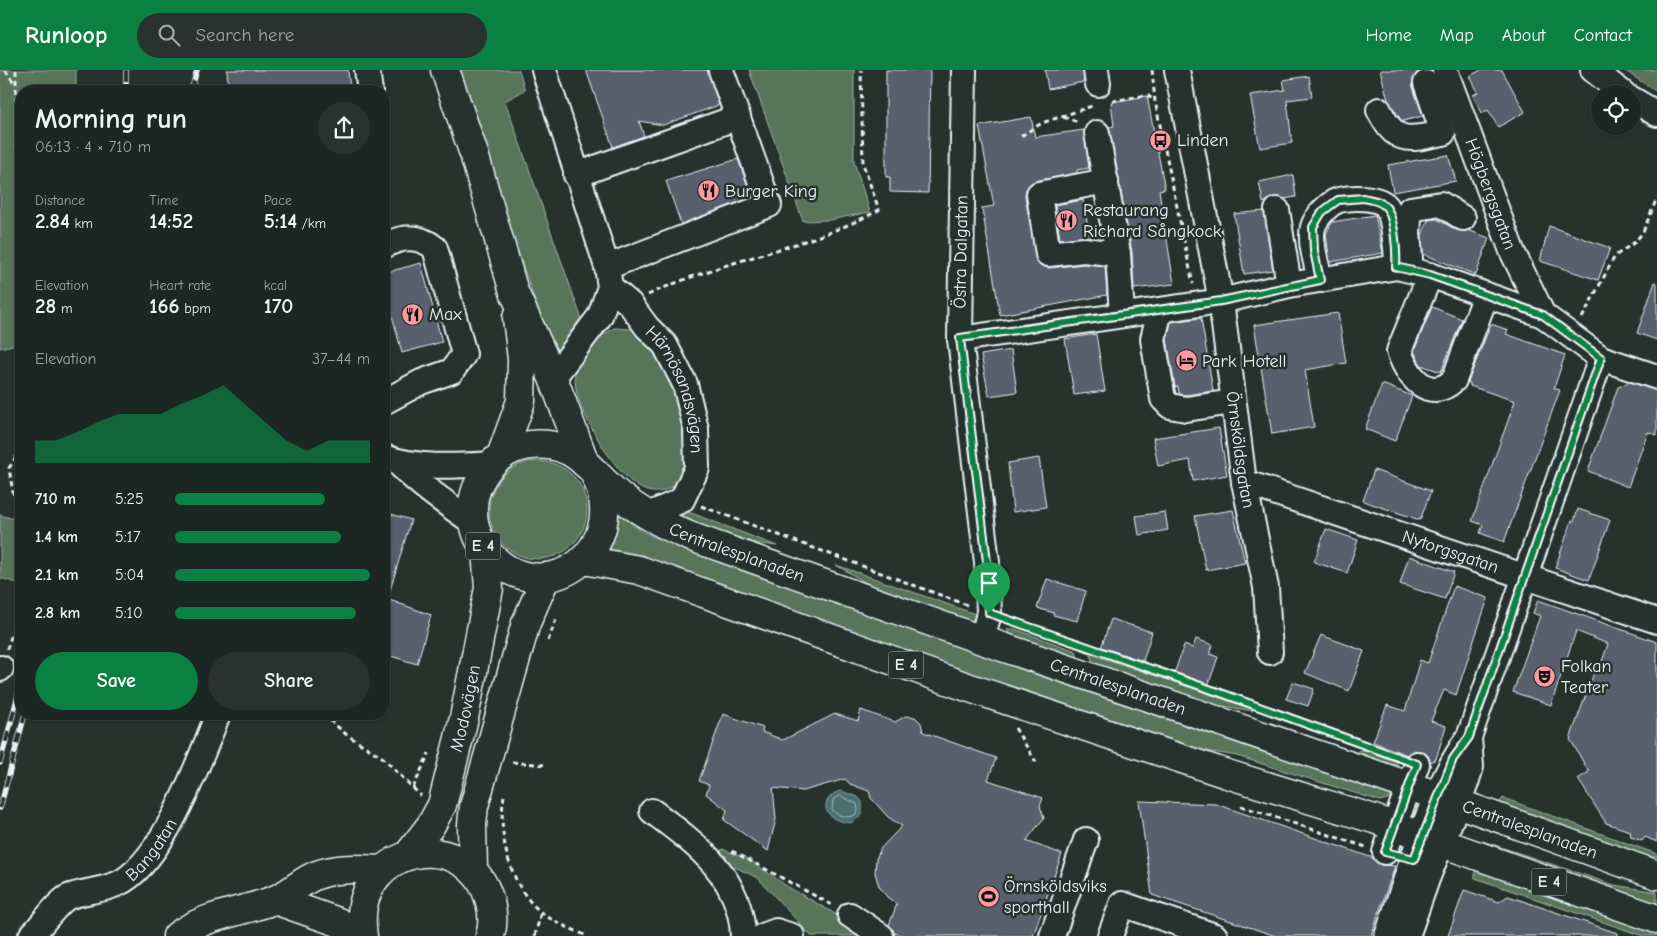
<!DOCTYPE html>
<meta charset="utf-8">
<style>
:root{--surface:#1c2622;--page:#29322f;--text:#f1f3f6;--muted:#a0a5a5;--line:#3a4340;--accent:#0b8043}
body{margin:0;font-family:"Comic Neue",sans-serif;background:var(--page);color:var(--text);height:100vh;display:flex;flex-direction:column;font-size:19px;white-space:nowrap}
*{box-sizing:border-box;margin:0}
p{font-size:16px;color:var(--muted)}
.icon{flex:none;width:28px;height:28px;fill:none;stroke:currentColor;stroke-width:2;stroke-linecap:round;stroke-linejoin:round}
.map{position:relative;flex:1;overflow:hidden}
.side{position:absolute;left:15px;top:15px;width:375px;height:635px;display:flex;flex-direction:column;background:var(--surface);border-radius:20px;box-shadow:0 1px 4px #0004,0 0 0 1px var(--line)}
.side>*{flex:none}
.controls{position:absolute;left:1591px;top:15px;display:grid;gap:10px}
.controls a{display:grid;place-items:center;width:50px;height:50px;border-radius:50%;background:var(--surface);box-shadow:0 1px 4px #0004,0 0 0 1px var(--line);font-size:25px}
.pin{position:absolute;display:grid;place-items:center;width:42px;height:42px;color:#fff;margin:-51px -21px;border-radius:50% 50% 50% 0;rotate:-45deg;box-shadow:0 0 5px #0007}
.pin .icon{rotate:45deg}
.round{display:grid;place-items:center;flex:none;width:52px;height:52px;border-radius:26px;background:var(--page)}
.summary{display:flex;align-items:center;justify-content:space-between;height:85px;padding:0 20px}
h1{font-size:28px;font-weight:600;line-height:38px}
.figures{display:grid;grid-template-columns:repeat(3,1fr);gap:8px;height:85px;padding:5px 20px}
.figures div{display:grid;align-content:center}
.figures b{font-size:21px;font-weight:600}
.figures small{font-size:14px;font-weight:400}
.figures p{font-size:14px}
.chart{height:140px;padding:10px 20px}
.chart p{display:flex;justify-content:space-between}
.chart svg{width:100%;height:90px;margin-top:5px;fill:var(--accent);opacity:.7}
.button{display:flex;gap:10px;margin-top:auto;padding:10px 20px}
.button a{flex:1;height:58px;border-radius:30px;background:var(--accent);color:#fff;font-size:20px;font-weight:600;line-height:58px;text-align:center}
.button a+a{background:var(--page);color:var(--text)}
ul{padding:0 20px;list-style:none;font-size:16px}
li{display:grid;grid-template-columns:80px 60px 1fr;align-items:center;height:38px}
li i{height:12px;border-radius:6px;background:var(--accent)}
header{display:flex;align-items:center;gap:30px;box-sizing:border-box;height:70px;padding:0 25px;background:var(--accent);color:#fff}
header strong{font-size:24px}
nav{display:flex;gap:28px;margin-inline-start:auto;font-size:18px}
.search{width:350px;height:45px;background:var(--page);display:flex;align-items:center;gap:12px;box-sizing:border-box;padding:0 18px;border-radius:28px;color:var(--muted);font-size:19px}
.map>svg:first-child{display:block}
</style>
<header>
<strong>Runloop</strong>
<div class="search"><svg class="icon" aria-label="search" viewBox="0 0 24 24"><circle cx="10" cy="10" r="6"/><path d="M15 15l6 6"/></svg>Search here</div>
<nav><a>Home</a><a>Map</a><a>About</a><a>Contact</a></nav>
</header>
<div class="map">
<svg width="1657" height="866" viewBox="0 0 1657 866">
<rect width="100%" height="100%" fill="#26332d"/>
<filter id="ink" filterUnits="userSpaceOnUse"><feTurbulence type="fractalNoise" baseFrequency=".02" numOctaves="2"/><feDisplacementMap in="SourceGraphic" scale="10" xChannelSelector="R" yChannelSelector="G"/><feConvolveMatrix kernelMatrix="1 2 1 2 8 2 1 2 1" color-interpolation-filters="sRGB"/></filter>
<g filter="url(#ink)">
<g fill="#59745a" stroke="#a0b2a9">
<polygon points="0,0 76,0 76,21 21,21 21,273 0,278"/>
<polygon points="456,0 519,0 525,20 505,31 581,247 554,287"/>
<polygon points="749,0 854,0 854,92 870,142 830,150 803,151"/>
<polygon points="1624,0 1657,0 1657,22"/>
<path d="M614,258L631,259L662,286L677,317L685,383L681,411C672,417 664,423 653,422C623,421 584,350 577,324C575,316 575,306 574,297L591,272Z"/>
<circle cx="538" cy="440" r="49"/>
<polygon points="686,441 777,476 732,470 677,450 679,446"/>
<polygon points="617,442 640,460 654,467 1383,721 1391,724 1391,728 1380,731 1237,686 1187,678 641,489 604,485 614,466"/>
<polygon points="0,445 21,451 21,514 0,508"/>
<polygon points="836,495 978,545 970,553 878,520"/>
<polygon points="1007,559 1015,559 1076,581 1078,589 1011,567"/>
<polygon points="1091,584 1250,637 1253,641 1205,633 1092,594"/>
<polygon points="1364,679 1395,688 1399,697 1396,700 1358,681"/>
<polygon points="1503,728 1657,784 1657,787 1643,786 1496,736"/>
<polygon points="1483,771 1614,815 1657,822 1657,836 1486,775"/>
<polygon points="722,779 750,790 785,815 863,860 868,866 811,866 758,808 718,789"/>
<polygon points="1475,800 1657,862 1657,866 1643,866 1475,808"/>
</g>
<path fill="#4b6f70" stroke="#8aa3a6" d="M841,721L858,727L862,732V745L851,753C845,752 837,751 832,747C819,737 829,723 841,721Z"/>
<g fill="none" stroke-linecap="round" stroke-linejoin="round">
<path stroke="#a9bdc2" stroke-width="1" d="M841,726L857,734L858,740L855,745C848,749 838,746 832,740L833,730Z"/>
</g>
<g fill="#595f6d" stroke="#e8f1f8">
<polygon points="227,0 348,0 350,21 229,21"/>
<polygon points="586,0 708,0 719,35 663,55 639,51 644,66 613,77"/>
<polygon points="886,0 930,0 928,123 890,122 890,107 886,107"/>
<polygon points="1045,0 1083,0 1084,12 1048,19"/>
<polygon points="1380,0 1419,0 1413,10 1413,17 1423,46 1403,51 1401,50 1388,30"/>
<polygon points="1481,0 1502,0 1525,42 1498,57 1488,40 1482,43 1473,25 1478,22 1470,6"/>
<polygon points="1309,6 1312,27 1287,30 1292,73 1260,78 1250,25 1285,20 1283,10"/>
<polygon points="1147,26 1165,119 1159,120 1174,214 1134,219 1132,182 1109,57 1114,56 1111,32"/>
<polygon points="1031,47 1035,67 1084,60 1089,98 1077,100 1077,103 1036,111 1026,119 1025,126 1037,192 1042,196 1049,198 1084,194 1105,196 1107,225 1000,245 982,138 994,136 979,56"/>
<polygon points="1448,85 1456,111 1393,122 1388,95"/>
<polygon points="738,89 752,127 681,154 666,111"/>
<polygon points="1293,105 1296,127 1284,129 1274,127 1263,133 1259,112"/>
<polygon points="1083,130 1090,167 1060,169 1055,135"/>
<polygon points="1264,141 1273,200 1244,204 1234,144"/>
<polygon points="1375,145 1383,183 1330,192 1326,164 1332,152"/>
<polygon points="1437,149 1456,160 1468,160 1489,168 1476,205 1423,184 1422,165 1428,150"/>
<polygon points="1549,156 1610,178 1598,210 1540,191"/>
<polygon points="421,193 442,272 402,283 384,215 384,203"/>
<polygon points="1655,212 1657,213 1657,270 1637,263"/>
<polygon points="1432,237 1462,249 1441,302 1421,295 1414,281"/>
<polygon points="1338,243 1346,293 1305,300 1314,357 1272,364 1254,255"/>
<polygon points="1201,248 1213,321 1186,325 1179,324 1178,316 1175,317 1167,270 1171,252"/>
<polygon points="1491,254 1508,260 1506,264 1565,285 1554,318 1560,320 1504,472 1480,463 1483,455 1472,451 1515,331 1470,316 1470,313 1468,312"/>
<polygon points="1096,264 1105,321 1074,325 1065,269"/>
<polygon points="1011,280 1017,322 989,326 981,285"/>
<polygon points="1629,312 1657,320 1657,365 1648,362 1628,417 1588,401 1618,317"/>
<polygon points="1382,314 1412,326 1395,371 1365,359"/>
<polygon points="1219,358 1227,405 1193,411 1190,390 1158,396 1153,368"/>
<polygon points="1039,388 1046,437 1013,442 1008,393"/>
<polygon points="1374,400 1431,421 1420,450 1363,431"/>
<polygon points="1578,439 1610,450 1589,510 1555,498 1572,450 1574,451"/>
<polygon points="1233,440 1245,493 1206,500 1195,446"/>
<polygon points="384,442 411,450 388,527 384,527"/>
<polygon points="1165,442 1168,460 1139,465 1136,446"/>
<polygon points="1326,459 1358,470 1347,503 1314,492"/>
<polygon points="1409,486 1454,502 1445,529 1400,514"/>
<polygon points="1047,509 1086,521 1077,551 1053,545 1054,543 1037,538"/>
<polygon points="1454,516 1488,528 1456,625 1444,620 1431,651 1446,656 1436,689 1431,692 1427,685 1421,681 1414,681 1407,685 1373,672 1387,635 1405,641 1420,590 1428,593"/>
<polygon points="384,528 431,545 417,594 384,584"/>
<polygon points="1538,530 1657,572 1657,772 1645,767 1642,771 1631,767 1630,761 1606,753 1578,709 1589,702 1570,669 1595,600 1599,600 1608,574 1576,561 1551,635 1513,622 1540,546 1533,543"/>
<polygon points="1111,549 1152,562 1143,591 1101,578"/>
<polygon points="1321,565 1364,581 1349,621 1305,603"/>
<polygon points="1196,569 1213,575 1210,584 1218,587 1208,616 1174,604 1184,575 1193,578"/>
<polygon points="1293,612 1314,619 1308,636 1286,629"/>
<polygon points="861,640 895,652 906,646 915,647 921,653 923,662 996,688 988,710 1043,728 1040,736 1044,748 1026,771 1062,784 1033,866 904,866 894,863 889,855 897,834 887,827 879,816 875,803 876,789 881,778 902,756 888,747 871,728 869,721 850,714 845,709 803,721 773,718 776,749 768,781 724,750 727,740 706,724 709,715 699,711 723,644 763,658 762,662 783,670 835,644 858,651"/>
<polygon points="1139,731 1216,734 1373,788 1381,795 1395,796 1371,866 1276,866 1152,825"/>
<polygon points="1464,820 1499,832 1508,826 1617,863 1617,866 1448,866"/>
</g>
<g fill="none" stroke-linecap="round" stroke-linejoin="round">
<defs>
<g id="minor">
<polyline points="367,0 370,21"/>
<polyline points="544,0 607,197 610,217 600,246 553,308"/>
<polyline points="964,0 960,269 987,492 989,543 982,570"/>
<polyline points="1096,0 1098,14"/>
<path id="s1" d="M1177,0L1221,231L1244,412L1266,517L1270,582"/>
<path id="s2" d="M1445,0L1512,181L1543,245"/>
<polyline points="1593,0 1624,24"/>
<polyline points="1632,29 1657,44"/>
<path d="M1379,40C1396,75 1408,70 1443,63L1426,13"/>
<polyline points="1097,63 1118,184 1122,245"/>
<polyline points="576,105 738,47"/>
<polyline points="1106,111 1039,124 1048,184 1084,180 1118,184"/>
<polyline points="1277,140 1289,215"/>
<path d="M384,176C402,166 419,165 435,178L464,284L452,301L421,312L384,332"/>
<polyline points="1410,188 1408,162 1410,139 1441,134 1463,148"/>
<polyline points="607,197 769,135 721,0"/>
<path d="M1430,205L1399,281C1407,305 1428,334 1454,310L1486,225"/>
<path d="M1320,210C1317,194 1309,173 1313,157C1316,147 1329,133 1339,130C1351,127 1379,126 1387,137C1394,148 1397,184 1397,197"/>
<path id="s3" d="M610,217L630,234L647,257L665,275L685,314L696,359L697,398L682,430L646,446"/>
<polyline points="1160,240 1153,269 1163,329 1170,336 1186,339 1233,332"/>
<polyline points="960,269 1221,231 1289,215 1397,197 1430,205 1543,245 1601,288 1657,307"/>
<path d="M384,387C419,399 456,396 492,394"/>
<path d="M397,392C420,416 447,434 474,453"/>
<path id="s4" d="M1244,412L1657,551"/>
<polyline points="0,599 1,598"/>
<path d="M652,741C696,774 741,806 743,866"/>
<polyline points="1385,782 1417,694"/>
<polyline points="850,845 881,866"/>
<path id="s5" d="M31,866C40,857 58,832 68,827C85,820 106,821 123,811C167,783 199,691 218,644"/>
<polyline points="763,866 776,861 792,866"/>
<polyline points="1052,866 1086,770"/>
<polyline points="1110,866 1122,834 1215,866"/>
<path d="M1387,866C1410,801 1429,723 1469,667L1601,288"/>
<polyline points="1407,866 1427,809 1467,710 1471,697 1469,667"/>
</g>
<g id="major">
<path id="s6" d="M408,785L431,755L442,735L464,648L489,518L486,481"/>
<polyline points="473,801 472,755 474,736 526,553 546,507"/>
<polyline points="275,830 338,852 360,866"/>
<path d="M177,866C204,845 243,842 274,830C290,824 302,810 317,805C338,797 361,799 382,800"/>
<path d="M363,866C348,774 469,752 490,832C493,843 493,856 490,866"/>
</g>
<g id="highway">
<polyline points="445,0 474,84 514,222 553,308 585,393"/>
<polyline points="501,386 521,331 522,289 517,248"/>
<path id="s7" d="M595,405C632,477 548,542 492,487C478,473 472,455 473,435C474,418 484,401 497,389C519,371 555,369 578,387C593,399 605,414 620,426C641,443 664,455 689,466L982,570L1438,726L1657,805"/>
<polyline points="584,490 639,500 967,617 1227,704 1374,749 1657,849"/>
</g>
</defs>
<use href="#minor" stroke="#e8f1f8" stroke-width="28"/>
<use href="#major" stroke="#e8f1f8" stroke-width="31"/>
<use href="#highway" stroke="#e8f1f8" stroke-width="31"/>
<g stroke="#e8f1f8" stroke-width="3" stroke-dasharray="5 4" stroke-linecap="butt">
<polyline points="5,0 15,14"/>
<polyline points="16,0 16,73 21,96"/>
<polyline points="1152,0 1155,31 1193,214"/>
<polyline points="1112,31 1147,25 1155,31"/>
<polyline points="1063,47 1078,52"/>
<polyline points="1021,66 1042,53 1092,36"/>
<path d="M648,225C723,189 807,179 879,140L863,94L861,0"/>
<polyline points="1582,248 1615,186 1635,172 1643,162 1657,128"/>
<polyline points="21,379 9,398 13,423 21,430"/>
<polyline points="701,436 967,535"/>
<polyline points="1009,550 1303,652"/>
<polyline points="548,571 557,547"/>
<polyline points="7,579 18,545 21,545"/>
<polyline points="323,644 347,665 382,687 421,726"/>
<polyline points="1015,658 1036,692"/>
<polyline points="512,692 546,695"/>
<polyline points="413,718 429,683"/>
<path d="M504,726C497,764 510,818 542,843C555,853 572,859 587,866"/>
<polyline points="1241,736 1366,777"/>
<polyline points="732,781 832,835"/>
<polyline points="535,866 541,842"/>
</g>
<use href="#minor" stroke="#26332d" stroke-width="24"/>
<use href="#major" stroke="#26332d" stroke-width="28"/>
<use href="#highway" stroke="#26332d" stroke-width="28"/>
<defs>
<g id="rail">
<polyline points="126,0 126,21"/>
<polyline points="191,21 197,0"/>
<polyline points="0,693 21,614"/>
<polyline points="0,738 25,644"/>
</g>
</defs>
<use href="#rail" stroke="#e8f1f8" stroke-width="5.5"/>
<use href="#rail" stroke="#26332d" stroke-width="4" stroke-dasharray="11" stroke-linecap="butt"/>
</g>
</g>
<g fill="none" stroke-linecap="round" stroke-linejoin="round" filter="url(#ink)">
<defs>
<path id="route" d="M1363,128C1371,130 1379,130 1385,136C1395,146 1397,184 1396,197L1430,205L1543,245L1601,288L1469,667L1453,689L1414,789L1385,782L1417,694L1218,622L989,543L987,492L960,268L1221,231L1320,210L1314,181L1313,157L1322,142L1338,130Z"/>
</defs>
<use href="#route" stroke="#fff" stroke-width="10"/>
<use href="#route" stroke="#0b8043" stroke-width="6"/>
</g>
<defs>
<symbol id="bus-disc" viewBox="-11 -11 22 22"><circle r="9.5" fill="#ff9aa2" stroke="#26332d"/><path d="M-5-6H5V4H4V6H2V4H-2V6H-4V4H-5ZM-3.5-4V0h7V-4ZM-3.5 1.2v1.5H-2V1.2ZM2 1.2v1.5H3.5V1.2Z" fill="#111"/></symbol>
<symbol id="restaurant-disc" viewBox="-11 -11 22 22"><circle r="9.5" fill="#ff9aa2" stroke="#26332d"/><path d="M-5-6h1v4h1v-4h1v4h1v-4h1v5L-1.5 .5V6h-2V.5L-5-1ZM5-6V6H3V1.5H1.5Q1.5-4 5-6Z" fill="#111"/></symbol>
<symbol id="hotel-disc" viewBox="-11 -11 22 22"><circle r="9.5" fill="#ff9aa2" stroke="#26332d"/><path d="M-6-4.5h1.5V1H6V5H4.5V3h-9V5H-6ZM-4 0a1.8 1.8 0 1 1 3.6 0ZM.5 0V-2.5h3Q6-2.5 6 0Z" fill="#111"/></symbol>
<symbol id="theatre-disc" viewBox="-11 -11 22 22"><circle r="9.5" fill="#ff9aa2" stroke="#26332d"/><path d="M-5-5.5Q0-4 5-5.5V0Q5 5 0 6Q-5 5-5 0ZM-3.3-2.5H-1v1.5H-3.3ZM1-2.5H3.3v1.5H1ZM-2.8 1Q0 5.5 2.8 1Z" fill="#111"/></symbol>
<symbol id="stadium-disc" viewBox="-11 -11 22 22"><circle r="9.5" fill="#ff9aa2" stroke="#26332d"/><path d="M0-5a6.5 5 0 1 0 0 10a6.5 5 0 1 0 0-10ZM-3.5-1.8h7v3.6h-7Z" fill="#111"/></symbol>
</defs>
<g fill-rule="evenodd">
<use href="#bus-disc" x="1148" y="58" width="25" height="25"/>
<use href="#restaurant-disc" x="696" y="108" width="25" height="25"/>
<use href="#restaurant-disc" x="1054" y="138" width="25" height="25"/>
<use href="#restaurant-disc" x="400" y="232" width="25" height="25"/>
<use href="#hotel-disc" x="1174" y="278" width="25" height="25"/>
<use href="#theatre-disc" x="1532" y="594" width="25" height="25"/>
<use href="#stadium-disc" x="976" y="814" width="25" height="25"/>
</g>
<g text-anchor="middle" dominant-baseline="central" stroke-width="5" stroke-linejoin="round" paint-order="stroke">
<g fill="#26332d" stroke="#aeb8bb" stroke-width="1">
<rect x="465.5" y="462.5" width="35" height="27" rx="4"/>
<rect x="888.5" y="581.5" width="35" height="27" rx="4"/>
<rect x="1531.5" y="798.5" width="35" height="27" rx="4"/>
</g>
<g font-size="16" font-weight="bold" fill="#e8f1f8">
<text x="483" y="476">E 4</text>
<text x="906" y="595">E 4</text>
<text x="1549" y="812">E 4</text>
</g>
<g font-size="18" fill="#e8f1f8" stroke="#26332d" text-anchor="start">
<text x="1177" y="70">Linden</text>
<text x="725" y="121">Burger King</text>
<text x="1083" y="140">Restaurang<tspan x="1083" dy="21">Richard Sångkock</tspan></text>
<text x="429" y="244">Max</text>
<text x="1202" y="291">Park Hotell</text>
<text x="1561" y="596">Folkan<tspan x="1561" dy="21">Teater</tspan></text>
<text x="1004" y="816">Örnsköldsviks<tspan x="1004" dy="21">sporthall</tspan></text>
</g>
<g font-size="18" fill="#e8f1f8" stroke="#26332d">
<text stroke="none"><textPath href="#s2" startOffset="132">Högbergsgatan</textPath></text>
<text transform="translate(961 182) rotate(-89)">Östra Dalgatan</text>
<text stroke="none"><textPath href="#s3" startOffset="126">Härnösandsvägen</textPath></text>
<text stroke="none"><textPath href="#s1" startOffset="385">Örnsköldsgatan</textPath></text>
<text stroke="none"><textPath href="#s4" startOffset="218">Nytorgsgatan</textPath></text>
<text stroke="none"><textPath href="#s7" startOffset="578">Centralesplanaden</textPath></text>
<text stroke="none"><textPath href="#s7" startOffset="982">Centralesplanaden</textPath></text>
<text stroke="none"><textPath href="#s6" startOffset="160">Modovägen</textPath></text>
<text stroke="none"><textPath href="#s7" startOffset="1418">Centralesplanaden</textPath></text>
<text stroke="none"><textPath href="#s5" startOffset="154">Bangatan</textPath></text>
</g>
</g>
</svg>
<div class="controls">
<a><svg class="icon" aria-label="locate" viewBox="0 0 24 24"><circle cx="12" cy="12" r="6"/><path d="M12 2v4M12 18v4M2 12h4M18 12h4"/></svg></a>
</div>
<div class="pin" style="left:989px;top:543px;background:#1e9e55"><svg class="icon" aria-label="arrive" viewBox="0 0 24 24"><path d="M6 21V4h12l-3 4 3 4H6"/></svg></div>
<section class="side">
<div class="summary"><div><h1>Morning run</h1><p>06:13 · 4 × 710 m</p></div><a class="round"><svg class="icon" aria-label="share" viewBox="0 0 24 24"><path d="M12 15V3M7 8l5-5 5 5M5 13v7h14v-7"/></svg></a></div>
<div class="figures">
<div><p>Distance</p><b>2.84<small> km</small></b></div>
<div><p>Time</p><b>14:52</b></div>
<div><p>Pace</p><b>5:14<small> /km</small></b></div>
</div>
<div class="figures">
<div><p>Elevation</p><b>28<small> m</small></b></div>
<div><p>Heart rate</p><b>166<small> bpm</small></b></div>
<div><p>kcal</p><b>170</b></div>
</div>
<div class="chart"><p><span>Elevation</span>37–44 m</p>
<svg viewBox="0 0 160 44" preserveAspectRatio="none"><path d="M0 44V33L10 33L20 29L30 24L40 20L50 20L60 20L70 15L80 11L90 6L100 15L110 24L120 33L130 38L140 33L150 33L160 33V44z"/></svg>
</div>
<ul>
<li><b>710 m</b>5:25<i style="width:77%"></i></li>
<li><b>1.4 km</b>5:17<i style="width:85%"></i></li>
<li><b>2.1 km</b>5:04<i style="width:100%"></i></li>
<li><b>2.8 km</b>5:10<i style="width:93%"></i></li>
</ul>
<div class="button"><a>Save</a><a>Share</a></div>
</section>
</div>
